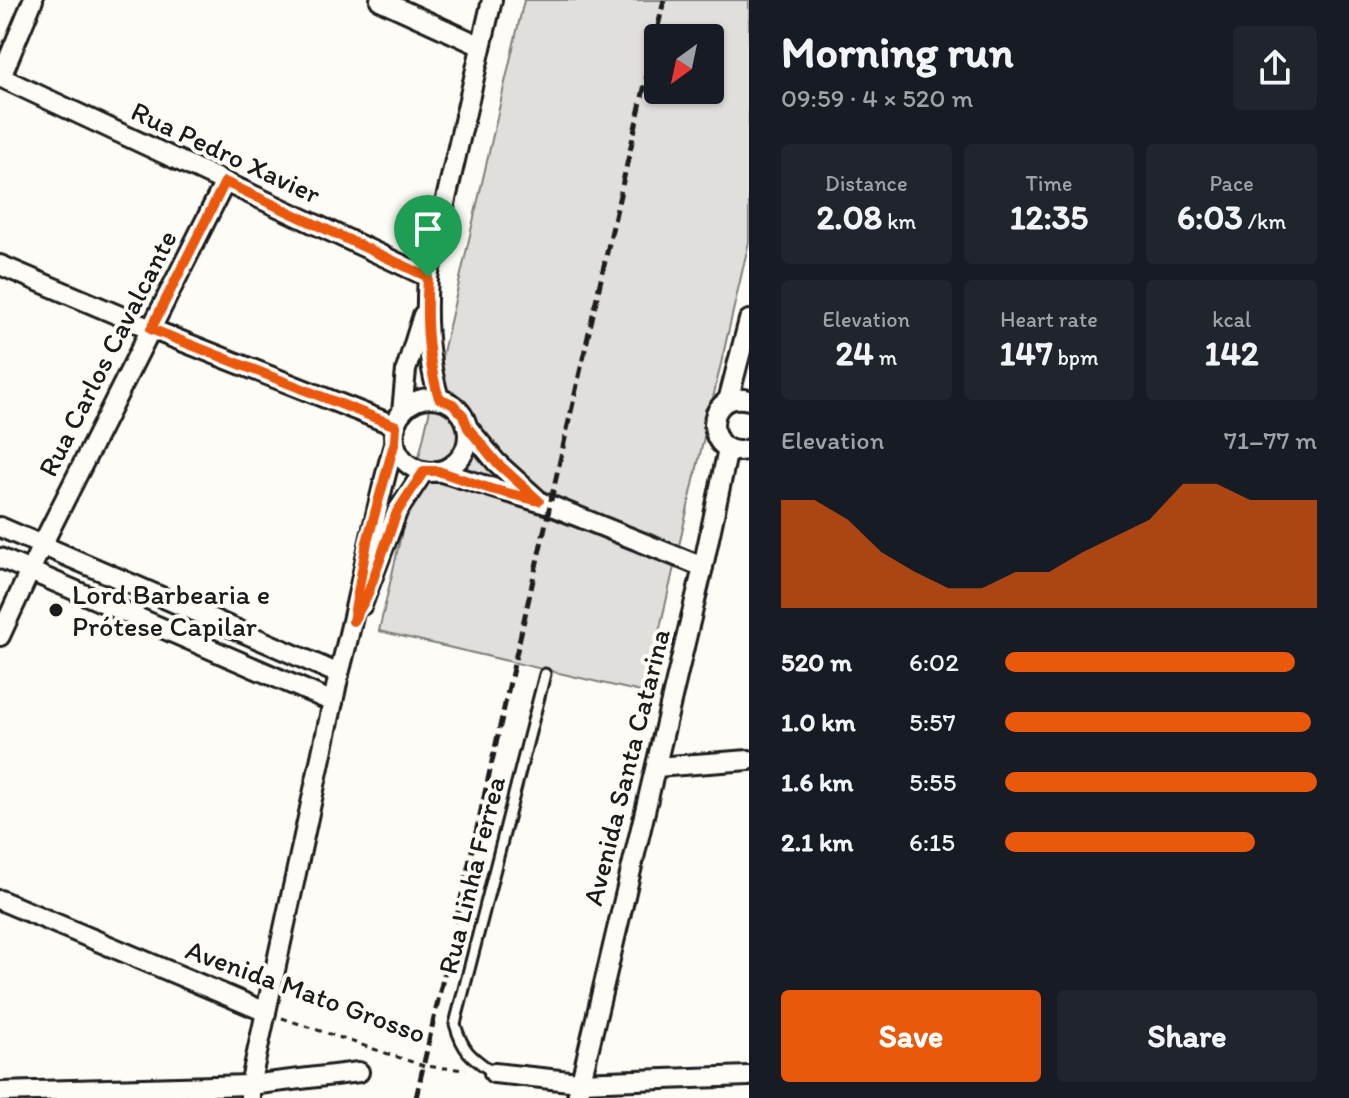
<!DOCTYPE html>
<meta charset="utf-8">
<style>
:root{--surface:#171b24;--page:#20242c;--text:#f1f3f6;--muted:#9ea1a6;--accent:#ea580c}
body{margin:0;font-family:Itim,sans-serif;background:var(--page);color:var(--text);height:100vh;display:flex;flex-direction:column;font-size:30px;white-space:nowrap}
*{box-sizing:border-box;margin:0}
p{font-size:26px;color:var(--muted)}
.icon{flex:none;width:44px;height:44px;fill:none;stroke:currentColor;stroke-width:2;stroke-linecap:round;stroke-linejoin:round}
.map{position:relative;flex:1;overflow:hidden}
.drawer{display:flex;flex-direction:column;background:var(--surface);width:600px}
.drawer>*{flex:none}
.needle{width:52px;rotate:213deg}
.tools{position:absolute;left:644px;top:24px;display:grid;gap:16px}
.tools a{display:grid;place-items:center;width:80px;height:80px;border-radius:8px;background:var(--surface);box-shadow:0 2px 6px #0004;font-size:40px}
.pin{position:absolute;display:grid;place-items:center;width:68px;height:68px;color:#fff;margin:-82px -34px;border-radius:50% 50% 50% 0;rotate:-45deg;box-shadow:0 0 8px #0007}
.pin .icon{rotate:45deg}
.round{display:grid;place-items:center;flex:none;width:84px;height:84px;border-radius:8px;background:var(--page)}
.head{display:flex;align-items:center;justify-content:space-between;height:136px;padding:0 32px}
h1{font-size:44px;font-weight:700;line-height:60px}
.stats{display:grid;grid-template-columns:repeat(3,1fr);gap:12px;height:136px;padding:8px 32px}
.stats div{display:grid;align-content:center;border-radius:8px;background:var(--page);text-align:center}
.stats b{font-size:34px;font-weight:700}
.stats small{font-size:22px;font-weight:400}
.stats p{font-size:22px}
.chart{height:224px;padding:16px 32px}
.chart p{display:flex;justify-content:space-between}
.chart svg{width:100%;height:144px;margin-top:8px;fill:var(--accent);opacity:.7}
.action{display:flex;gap:16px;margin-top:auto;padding:16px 32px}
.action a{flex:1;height:92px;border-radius:8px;background:var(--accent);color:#fff;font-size:32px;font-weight:700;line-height:92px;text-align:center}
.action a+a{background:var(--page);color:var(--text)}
ul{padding:0 32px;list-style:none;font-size:26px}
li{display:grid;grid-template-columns:128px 96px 1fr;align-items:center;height:60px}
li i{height:20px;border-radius:10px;background:var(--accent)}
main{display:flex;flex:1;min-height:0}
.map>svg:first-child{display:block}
</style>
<main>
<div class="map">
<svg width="749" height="1098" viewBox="0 0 749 1098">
<rect width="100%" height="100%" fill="#fdfcf7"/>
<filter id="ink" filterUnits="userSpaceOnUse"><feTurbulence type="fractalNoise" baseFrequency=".0125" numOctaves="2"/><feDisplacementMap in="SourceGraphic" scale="16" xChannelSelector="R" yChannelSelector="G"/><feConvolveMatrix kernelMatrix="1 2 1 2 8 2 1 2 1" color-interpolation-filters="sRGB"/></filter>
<g filter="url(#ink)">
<path fill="#e0dfdb" stroke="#7e7e7c" stroke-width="2" fill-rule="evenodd" d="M524,0H749V242L645,693L379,631ZM658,38H710V90H658Z"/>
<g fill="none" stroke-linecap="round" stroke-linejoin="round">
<defs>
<path id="service" d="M494,1073C471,1057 463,1052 455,1024L545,674"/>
<g id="minor">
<polyline points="380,0 481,46"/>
<polyline points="0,77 428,277"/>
<polyline points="1,77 33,0"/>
<polyline points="0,265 151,329 396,426"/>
<path d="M439,398C427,359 425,319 428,277L492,0"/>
<circle cx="431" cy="435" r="37"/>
<path d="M749,400C699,389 706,464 749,449"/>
<polyline points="728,401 749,320"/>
<polyline points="402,412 406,370 423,315"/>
<polyline points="468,428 496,462 537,499"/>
<polyline points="438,471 549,505 703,567"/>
<polyline points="0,527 339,674"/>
<polyline points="0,558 333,702"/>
<polyline points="362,605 397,512 424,471"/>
<polyline points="0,636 42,545 225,182"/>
<polyline points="656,767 749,760"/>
<polyline points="0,900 266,1012"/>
<polyline points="494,1073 579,1082 749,1076"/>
<polyline points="0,1092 250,1085 359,1072"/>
<path d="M250,1098V1085L266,1012L339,674C360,596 372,519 395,441"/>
<polyline points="577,1098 703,567 728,449"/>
</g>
</defs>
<use href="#service" stroke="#1c1c1c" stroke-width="15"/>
<use href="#minor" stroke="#1c1c1c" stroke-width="24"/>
<polyline stroke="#1c1c1c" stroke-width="3" stroke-dasharray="6 6" stroke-linecap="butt" points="282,1018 424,1066 466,1070"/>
<use href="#service" stroke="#fdfcf7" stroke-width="9"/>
<use href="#minor" stroke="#fdfcf7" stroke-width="18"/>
<polyline stroke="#1c1c1c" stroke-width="5" stroke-dasharray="12 6" stroke-linecap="butt" points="416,1098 664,0"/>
</g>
</g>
<g fill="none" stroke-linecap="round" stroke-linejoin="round" filter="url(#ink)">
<defs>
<path id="route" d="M225,182L428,277C425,319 427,359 439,398L453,404L463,415L468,428L496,462L539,501L491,489L438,471H424L397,512L367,596L353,621L367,542L395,441L396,426L151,329Z"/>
</defs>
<use href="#route" stroke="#fff" stroke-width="16"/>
<use href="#route" stroke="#ea580c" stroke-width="10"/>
</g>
<circle fill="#1c1c1c" stroke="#fdfcf7" stroke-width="3" cx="56" cy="610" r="8"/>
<g text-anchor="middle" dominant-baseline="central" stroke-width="8" stroke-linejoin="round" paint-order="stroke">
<g font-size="28" fill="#1c1c1c" stroke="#fdfcf7">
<text transform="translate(226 152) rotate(25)">Rua Pedro Xavier</text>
<text transform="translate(107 353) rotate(-63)">Rua Carlos Cavalcante</text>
<text transform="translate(626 767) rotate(-76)">Avenida Santa Catarina</text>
<text transform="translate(471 875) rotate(-76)">Rua Linha Ferrea</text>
<text transform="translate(306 991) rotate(20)">Avenida Mato Grosso</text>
</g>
<g font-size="28" fill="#1c1c1c" stroke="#fdfcf7" text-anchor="start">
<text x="72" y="594">Lord Barbearia e<tspan x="72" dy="32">Prótese Capilar</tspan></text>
</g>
</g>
</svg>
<div class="tools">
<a><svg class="needle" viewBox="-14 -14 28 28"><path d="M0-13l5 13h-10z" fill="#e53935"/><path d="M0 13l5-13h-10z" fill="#9ea1a6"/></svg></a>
</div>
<div class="pin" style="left:428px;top:277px;background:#1e9e55"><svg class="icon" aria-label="arrive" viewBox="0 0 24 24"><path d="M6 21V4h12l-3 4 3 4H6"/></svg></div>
</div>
<section class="drawer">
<div class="head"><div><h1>Morning run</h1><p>09:59 · 4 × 520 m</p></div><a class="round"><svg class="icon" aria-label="share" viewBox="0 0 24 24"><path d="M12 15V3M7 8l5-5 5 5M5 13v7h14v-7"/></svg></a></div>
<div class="stats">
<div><p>Distance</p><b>2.08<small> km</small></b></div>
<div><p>Time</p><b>12:35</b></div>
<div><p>Pace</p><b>6:03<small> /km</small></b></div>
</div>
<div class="stats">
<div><p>Elevation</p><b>24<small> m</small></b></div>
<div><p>Heart rate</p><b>147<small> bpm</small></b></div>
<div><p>kcal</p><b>142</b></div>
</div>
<div class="chart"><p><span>Elevation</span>71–77 m</p>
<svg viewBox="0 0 160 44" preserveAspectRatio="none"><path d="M0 44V11L10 11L20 17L30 27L40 33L50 38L60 38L70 33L80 33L90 27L100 22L110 17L120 6L130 6L140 11L150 11L160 11V44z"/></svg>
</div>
<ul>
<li><b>520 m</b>6:02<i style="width:93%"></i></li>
<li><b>1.0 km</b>5:57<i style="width:98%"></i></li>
<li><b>1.6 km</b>5:55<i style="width:100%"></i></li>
<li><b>2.1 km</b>6:15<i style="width:80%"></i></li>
</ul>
<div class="action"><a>Save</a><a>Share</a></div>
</section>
</main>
